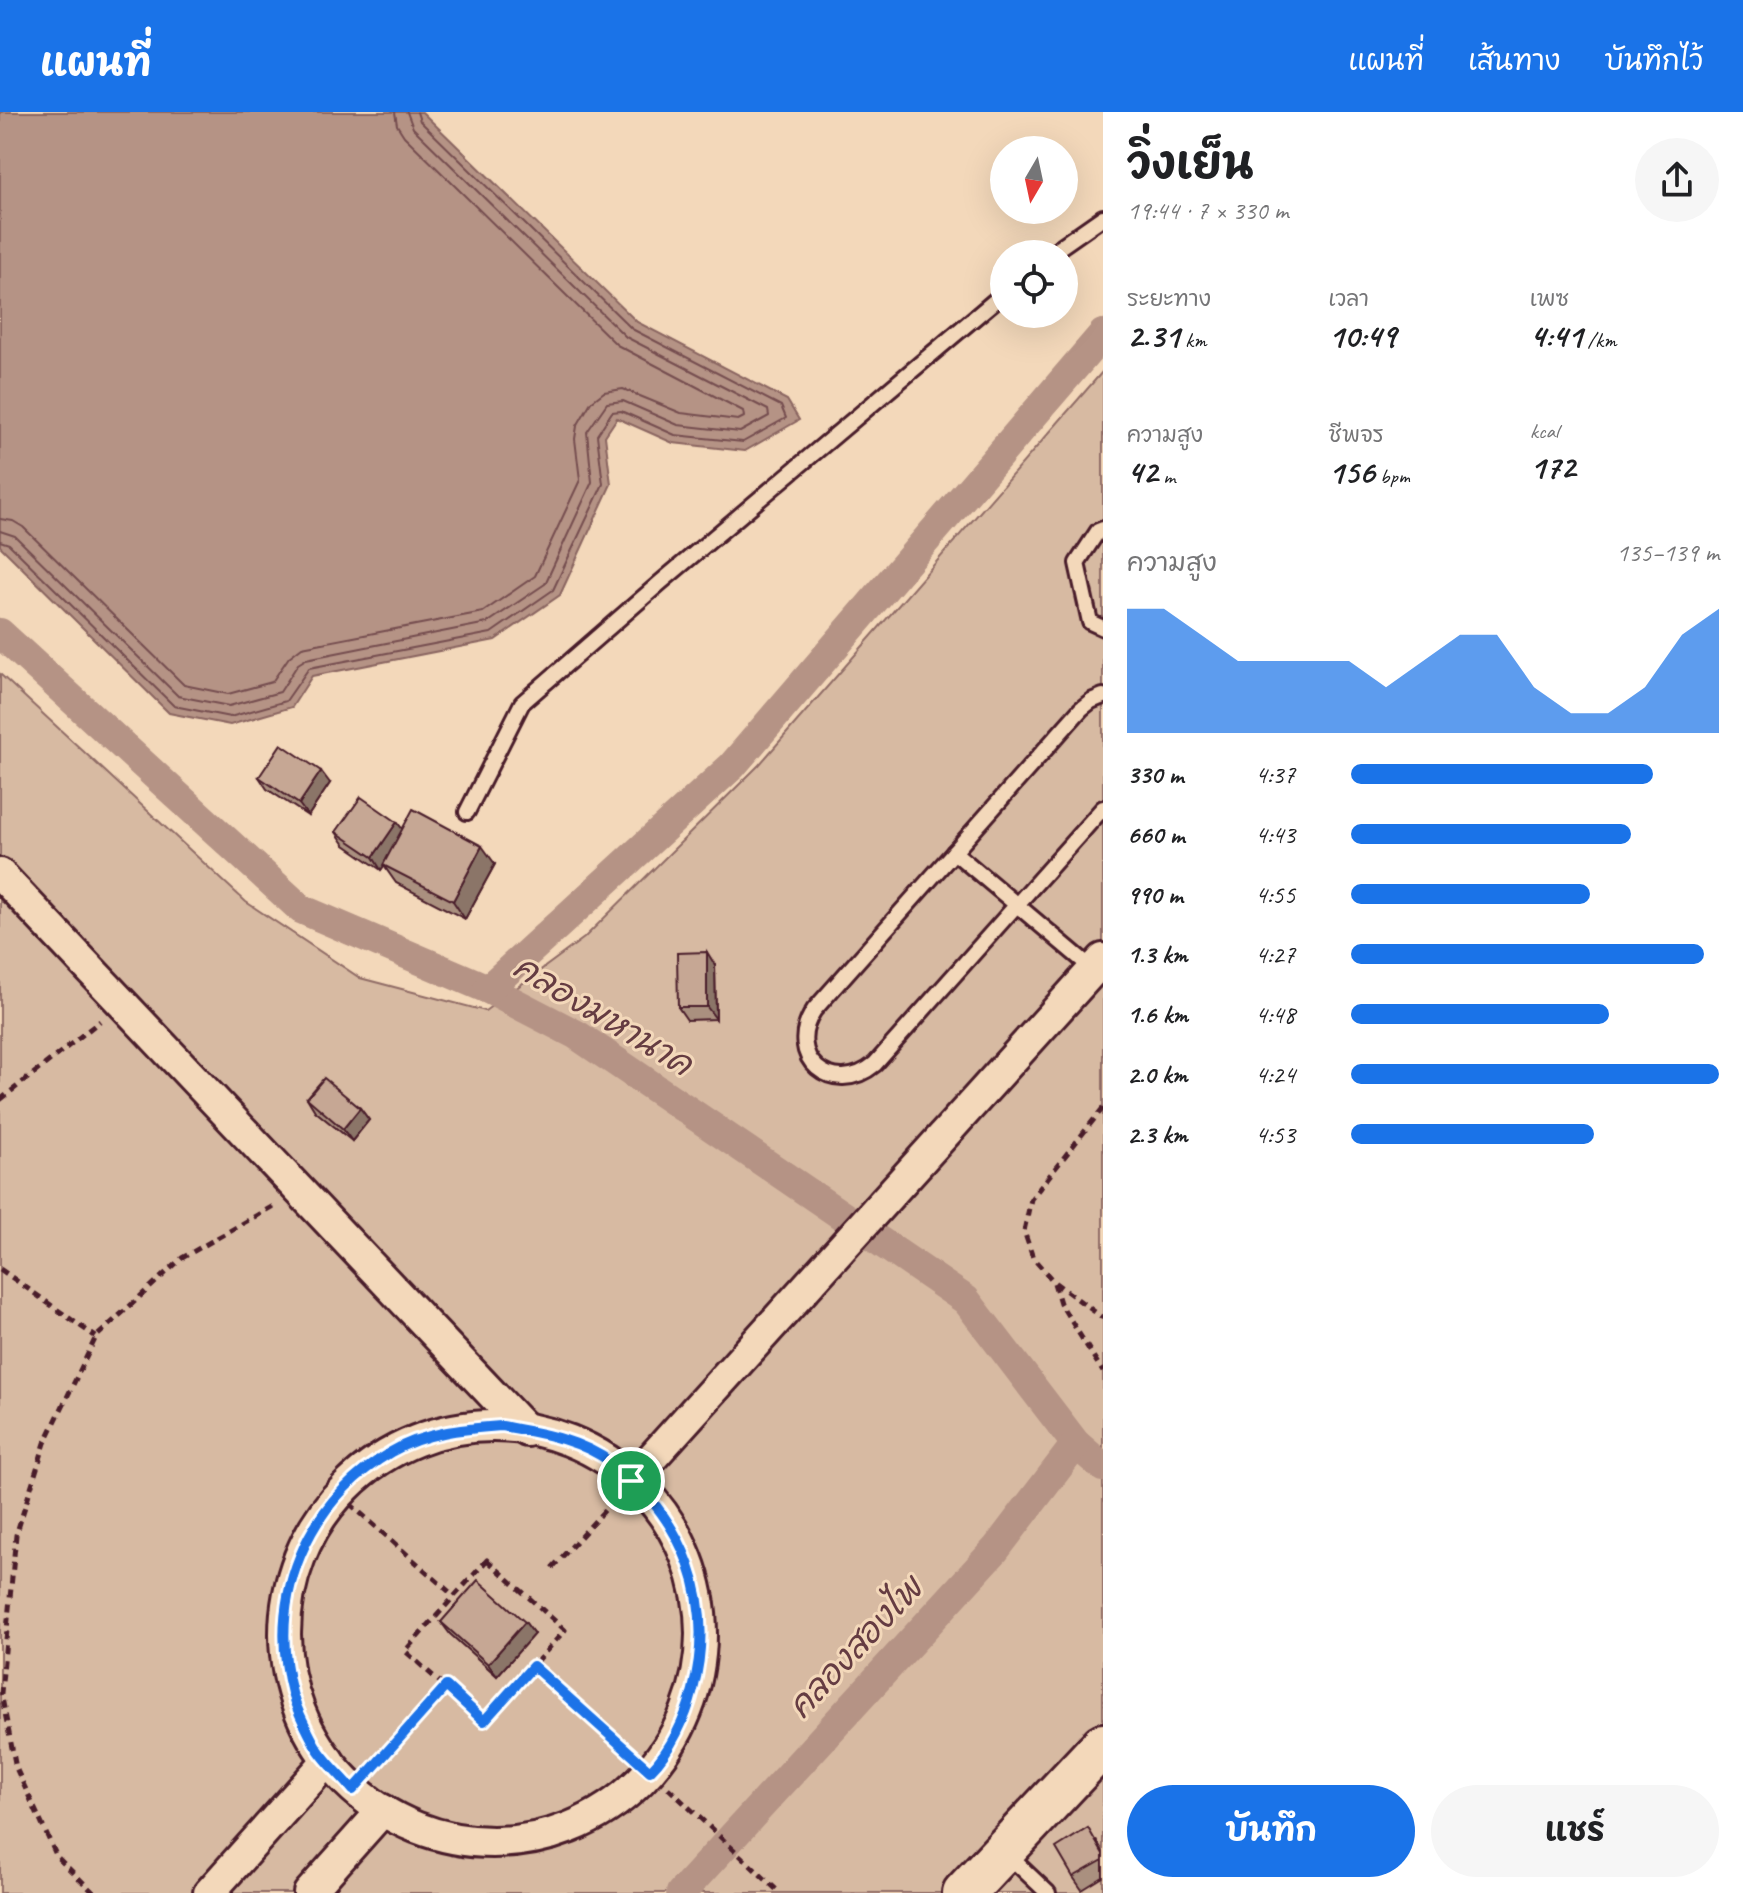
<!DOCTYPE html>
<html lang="th">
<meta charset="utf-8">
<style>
:root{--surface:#fff;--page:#f6f6f6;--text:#202124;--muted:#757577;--accent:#1a73e8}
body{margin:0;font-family:Caveat,"Playpen Sans Thai",sans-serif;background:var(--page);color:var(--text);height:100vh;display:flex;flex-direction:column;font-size:30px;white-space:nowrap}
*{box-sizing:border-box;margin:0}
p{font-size:26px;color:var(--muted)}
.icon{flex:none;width:44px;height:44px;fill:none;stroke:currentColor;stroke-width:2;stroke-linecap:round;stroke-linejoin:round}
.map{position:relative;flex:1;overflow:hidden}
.details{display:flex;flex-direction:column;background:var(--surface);width:640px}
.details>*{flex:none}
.needle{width:52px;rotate:189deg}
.controls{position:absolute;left:990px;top:24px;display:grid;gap:16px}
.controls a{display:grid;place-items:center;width:88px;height:88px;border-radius:50%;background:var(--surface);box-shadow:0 8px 32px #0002;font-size:40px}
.pin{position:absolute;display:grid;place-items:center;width:68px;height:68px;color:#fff;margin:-34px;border:4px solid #fff;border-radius:50%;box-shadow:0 2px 8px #0007}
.round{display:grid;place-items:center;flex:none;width:84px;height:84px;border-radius:42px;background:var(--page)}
.overview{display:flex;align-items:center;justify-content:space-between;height:136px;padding:0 24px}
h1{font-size:44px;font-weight:700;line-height:60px}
.metrics{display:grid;grid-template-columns:repeat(3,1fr);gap:12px;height:136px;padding:8px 24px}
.metrics div{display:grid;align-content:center}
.metrics b{font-size:34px;font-weight:700}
.metrics small{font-size:22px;font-weight:400}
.metrics p{font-size:22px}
.chart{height:224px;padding:16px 24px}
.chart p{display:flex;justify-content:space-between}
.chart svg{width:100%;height:144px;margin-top:8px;fill:var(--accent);opacity:.7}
.primary-button{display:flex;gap:16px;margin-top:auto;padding:16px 24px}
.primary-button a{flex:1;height:92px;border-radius:48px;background:var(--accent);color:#fff;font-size:32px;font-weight:700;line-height:92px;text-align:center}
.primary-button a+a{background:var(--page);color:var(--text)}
ul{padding:0 24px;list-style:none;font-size:26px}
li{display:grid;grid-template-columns:128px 96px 1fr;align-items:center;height:60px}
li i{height:20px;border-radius:10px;background:var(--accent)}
header{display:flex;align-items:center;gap:48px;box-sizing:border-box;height:112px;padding:0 40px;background:var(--accent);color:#fff}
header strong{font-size:38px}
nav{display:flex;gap:44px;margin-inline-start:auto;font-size:28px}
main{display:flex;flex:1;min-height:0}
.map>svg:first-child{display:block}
</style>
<header>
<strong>แผนที่</strong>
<nav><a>แผนที่</a><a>เส้นทาง</a><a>บันทึกไว้</a></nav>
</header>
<main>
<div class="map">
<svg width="1103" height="1781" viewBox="0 0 1103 1781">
<rect width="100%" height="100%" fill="#f3d8ba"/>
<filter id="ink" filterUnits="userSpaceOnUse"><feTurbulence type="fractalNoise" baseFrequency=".0125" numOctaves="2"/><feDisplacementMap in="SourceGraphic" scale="16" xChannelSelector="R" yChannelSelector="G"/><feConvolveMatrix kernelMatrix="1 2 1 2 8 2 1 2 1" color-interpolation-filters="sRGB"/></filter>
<g filter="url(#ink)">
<polygon fill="#d7baa2" stroke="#906c66" stroke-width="2" points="1103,259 1103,1781 0,1781 0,562 246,790 360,866 485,899 584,826 759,653"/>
<polygon fill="#b59385" stroke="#8a6561" stroke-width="2" points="0,0 422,0 637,210 787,288 799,308 745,339 673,331 617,306 605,324 611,372 560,483 495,528 312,564 292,595 230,613 169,601 0,434"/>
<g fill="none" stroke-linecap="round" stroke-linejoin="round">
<g stroke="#754d4f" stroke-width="2">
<polyline points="0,407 13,409 23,415 184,573 228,582 272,570 289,545 302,535 483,500 535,464 580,368 575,327 577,314 591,290 604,280 623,277 681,301 738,308 744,305 743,299 617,233 404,24 397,13 395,0"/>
<polyline points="0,419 15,424 178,584 229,594 280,580 298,552 306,547 487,511 545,472 592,370 587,320 607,291 623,289 678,313 740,320 769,304 768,298 626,225 413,16 407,0"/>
<polyline points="0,429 9,432 174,594 230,605 286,589 309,556 491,521 553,478 603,372 597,323 612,300 621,299 675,323 743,330 786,306 781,294 632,217 420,9 417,0"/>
</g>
<g stroke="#b59385" stroke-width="30">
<polyline points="0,521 301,797 488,877 577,923 966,1188 1076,1332 1103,1355"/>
<polyline points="488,877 732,654 1103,222"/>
<polyline points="681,1781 996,1437 1076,1332"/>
</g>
<defs>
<g id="lane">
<polyline points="1050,142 1103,105"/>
<polyline points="1103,417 1098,419 1077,451 1090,510 1103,516"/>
<path d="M1103,584L1091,589L1081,597L814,898C783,945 833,987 875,952L1103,696"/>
<polyline points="467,700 522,591 661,470 1004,181"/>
<polyline points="954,740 1094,858"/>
<polyline points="1007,1742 1048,1781"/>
</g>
<g id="street">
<polyline points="0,762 527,1319"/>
<circle cx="493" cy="1522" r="208"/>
<polyline points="631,1369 1103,847"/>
<polyline points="209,1781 328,1648"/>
<polyline points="309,1781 383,1698"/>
</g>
<polyline id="secondary" points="964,1781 1103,1633"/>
</defs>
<use href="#lane" stroke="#4a1f2b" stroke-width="20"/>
<use href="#street" stroke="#4a1f2b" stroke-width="36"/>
<use href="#secondary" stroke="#4a1f2b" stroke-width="48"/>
<g stroke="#4a1f2b" stroke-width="5" stroke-dasharray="8 6" stroke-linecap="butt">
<polyline points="0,988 100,909"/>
<polyline points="1103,996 1031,1087 1024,1119 1033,1146 1054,1170 1103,1206"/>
<polyline points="0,1157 96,1225"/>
<polyline points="1054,1171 1060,1191 1103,1260"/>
<polyline points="339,1382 454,1484"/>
<polygon points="487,1448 565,1518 484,1609 405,1539"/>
<polyline points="552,1456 613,1389"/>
<polyline points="533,1554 650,1659 780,1781"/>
<polyline points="353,1678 446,1574"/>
<polyline points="94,1781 57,1745 16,1656 1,1581 16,1423 45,1331 96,1225 182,1146 275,1093"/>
</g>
<use href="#lane" stroke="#f3d8ba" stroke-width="14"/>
<use href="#street" stroke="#f3d8ba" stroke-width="30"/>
<use href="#secondary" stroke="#f3d8ba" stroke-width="42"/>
</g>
<g fill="#aa907f" stroke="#4a1f2b" stroke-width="2">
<polygon points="259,665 330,671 308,704 267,677"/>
<polygon points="397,710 402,717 495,752 465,807 396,771 384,754 381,758 345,733 336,720"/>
<polygon points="715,853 716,907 687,908 678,895"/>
<polygon points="307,986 360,996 369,1008 352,1029 315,999"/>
<polygon points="441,1510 525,1510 534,1522 497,1564 450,1522"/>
<polygon points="1097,1729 1103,1740 1103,1765 1082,1778 1073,1765"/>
</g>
<g fill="#8b7568" stroke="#4a1f2b" stroke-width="2">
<polygon points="321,659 330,671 308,704 299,692"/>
<polygon points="397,710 406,722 381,758 373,745"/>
<polygon points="482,734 495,752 465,807 453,789"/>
<polygon points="707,840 715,853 716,907 707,895"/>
<polygon points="360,996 369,1008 352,1029 343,1017"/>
<polygon points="525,1510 534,1522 497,1564 488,1552"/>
</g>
<g fill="#c6a794" stroke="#4a1f2b" stroke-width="2">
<polygon points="281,632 321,659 299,692 259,665"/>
<polygon points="361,685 397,710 373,745 336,720"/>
<polygon points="413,697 482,734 453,789 383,753"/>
<polygon points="707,840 707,895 678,895 677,841"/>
<polygon points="324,966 360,996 343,1017 307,986"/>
<polygon points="478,1468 525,1510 488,1552 441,1510"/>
<polygon points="1088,1716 1103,1742 1103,1748 1073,1765 1056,1736"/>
</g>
</g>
<g fill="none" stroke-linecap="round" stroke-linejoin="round" filter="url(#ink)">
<defs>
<path id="route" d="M502,1314C540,1321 580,1327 612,1351C685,1407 716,1489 693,1578C686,1606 671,1638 650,1659L533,1554L484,1609L446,1574L353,1678C341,1663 323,1648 314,1631C306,1616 296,1597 292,1581C267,1485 306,1391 391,1340C424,1320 464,1317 502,1314Z"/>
</defs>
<use href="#route" stroke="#fff" stroke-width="16"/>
<use href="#route" stroke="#1a73e8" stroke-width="10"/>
</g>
<g text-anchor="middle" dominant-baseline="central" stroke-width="6" stroke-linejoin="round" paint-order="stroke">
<g font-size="34" font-style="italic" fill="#653c42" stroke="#f3d8ba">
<text transform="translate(603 903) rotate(31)">คลองมหานาค</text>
<text transform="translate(855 1535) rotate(-47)">คลองสองไพ</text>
</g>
</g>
</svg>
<div class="controls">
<a><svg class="needle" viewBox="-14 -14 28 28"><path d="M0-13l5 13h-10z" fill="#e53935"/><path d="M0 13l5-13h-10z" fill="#757577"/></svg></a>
<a><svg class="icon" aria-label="locate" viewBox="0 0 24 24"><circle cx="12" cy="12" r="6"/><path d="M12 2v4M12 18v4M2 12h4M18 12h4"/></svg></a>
</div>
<div class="pin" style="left:631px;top:1369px;background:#1e9e55"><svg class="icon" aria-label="arrive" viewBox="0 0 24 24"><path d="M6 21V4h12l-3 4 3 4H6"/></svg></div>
</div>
<section class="details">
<div class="overview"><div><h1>วิ่งเย็น</h1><p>19:44 · 7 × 330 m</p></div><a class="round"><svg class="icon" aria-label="share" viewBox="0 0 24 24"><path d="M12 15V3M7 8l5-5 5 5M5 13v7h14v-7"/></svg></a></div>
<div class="metrics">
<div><p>ระยะทาง</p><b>2.31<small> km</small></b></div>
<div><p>เวลา</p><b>10:49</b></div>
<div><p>เพซ</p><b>4:41<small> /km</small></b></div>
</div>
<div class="metrics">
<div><p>ความสูง</p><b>42<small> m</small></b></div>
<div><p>ชีพจร</p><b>156<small> bpm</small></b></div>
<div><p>kcal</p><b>172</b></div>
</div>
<div class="chart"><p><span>ความสูง</span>135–139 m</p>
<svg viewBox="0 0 160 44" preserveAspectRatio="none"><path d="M0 44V6L10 6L20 14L30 22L40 22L50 22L60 22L70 30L80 22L90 14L100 14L110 30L120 38L130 38L140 30L150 14L160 6V44z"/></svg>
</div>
<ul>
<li><b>330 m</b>4:37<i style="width:82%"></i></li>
<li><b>660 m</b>4:43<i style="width:76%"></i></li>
<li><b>990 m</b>4:55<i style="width:65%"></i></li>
<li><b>1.3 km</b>4:27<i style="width:96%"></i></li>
<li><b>1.6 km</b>4:48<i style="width:70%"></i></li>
<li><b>2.0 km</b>4:24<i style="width:100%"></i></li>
<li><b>2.3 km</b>4:53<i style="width:66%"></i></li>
</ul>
<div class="primary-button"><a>บันทึก</a><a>แชร์</a></div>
</section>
</main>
